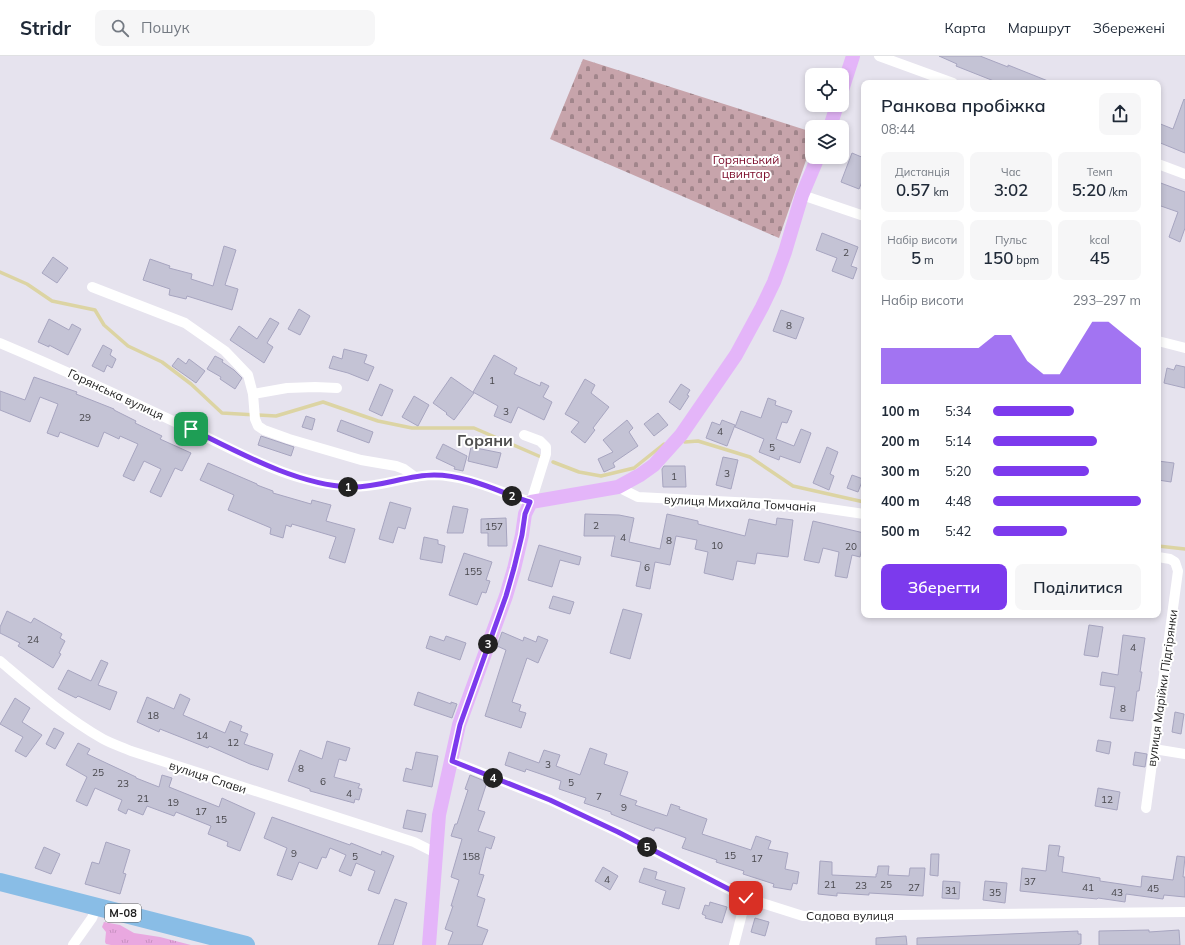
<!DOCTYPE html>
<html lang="uk">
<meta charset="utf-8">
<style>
:root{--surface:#fff;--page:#f6f6f7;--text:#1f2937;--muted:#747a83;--line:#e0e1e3;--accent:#7c3aed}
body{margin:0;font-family:Mulish,sans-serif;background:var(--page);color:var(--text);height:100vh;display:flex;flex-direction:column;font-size:15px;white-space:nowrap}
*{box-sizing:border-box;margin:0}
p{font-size:13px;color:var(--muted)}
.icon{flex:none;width:22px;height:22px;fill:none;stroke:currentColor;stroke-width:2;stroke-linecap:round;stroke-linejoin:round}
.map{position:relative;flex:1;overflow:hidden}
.panel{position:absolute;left:861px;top:24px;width:300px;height:538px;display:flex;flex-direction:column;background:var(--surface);border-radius:8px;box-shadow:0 2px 6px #0003}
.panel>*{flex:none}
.fabs{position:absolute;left:805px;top:12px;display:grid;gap:8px}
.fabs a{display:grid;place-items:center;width:44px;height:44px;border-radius:8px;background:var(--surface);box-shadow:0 2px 6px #0003;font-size:20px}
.pin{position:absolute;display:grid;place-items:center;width:34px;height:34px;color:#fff;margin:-17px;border-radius:8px;box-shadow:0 2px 6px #0006}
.km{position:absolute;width:20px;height:20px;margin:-10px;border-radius:50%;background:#222;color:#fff;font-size:11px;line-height:20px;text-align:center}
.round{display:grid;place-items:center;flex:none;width:42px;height:42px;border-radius:8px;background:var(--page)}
.overview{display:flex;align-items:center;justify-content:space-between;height:68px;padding:0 20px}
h1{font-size:18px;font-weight:600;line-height:30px}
.figures{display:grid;grid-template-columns:repeat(3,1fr);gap:6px;height:68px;padding:4px 20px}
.figures div{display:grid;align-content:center;border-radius:8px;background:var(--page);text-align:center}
.figures b{font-size:17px;font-weight:600}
.figures small{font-size:11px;font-weight:400}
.figures p{font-size:11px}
.chart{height:112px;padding:8px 20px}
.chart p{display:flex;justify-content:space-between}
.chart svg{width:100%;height:72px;margin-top:4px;fill:var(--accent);opacity:.7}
.primary-button{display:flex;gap:8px;margin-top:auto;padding:8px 20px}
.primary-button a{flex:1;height:46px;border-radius:8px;background:var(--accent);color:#fff;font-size:16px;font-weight:600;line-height:46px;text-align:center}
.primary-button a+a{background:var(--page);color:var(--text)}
ul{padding:0 20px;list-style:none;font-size:13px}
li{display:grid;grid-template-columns:64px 48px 1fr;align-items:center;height:30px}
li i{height:10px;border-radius:5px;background:var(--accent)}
header{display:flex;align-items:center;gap:24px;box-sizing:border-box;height:56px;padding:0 20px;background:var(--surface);border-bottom:1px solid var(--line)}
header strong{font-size:19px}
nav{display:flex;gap:22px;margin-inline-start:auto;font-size:14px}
.search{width:280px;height:36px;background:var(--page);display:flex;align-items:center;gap:10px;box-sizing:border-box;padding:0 14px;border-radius:8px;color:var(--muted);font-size:15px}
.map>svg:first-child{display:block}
</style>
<header>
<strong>Stridr</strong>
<div class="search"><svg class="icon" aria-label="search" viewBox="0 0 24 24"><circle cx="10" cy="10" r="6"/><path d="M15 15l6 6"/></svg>Пошук</div>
<nav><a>Карта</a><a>Маршрут</a><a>Збережені</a></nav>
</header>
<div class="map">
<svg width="1185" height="889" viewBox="0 0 1185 889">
<defs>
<pattern id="grass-tufts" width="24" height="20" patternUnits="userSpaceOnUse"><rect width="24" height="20" fill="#e9a8e0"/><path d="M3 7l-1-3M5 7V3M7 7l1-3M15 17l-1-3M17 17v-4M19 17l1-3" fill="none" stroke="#c790c0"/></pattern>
<pattern id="cemetery-stones" width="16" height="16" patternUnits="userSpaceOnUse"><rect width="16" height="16" fill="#c7a4ab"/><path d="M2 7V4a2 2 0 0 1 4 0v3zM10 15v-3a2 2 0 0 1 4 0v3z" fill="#a1858b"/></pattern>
</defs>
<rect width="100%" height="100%" fill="#e6e3ee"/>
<polygon fill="url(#grass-tufts)" points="104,866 120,869 134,877 160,881 191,889 111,889 106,888 105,886 106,876 102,871"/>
<polygon fill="url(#cemetery-stones)" points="583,3 812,76 812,87 779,182 550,83"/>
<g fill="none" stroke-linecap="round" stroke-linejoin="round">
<g stroke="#dcd4a3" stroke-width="3.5">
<polyline points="0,216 27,228 52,245 95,254 104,269 128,290 162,306 191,328 222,357 276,360 323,346 378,365 412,372 474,372 541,401"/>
<polyline points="685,386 698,385 750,401 793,430 864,446"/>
<polyline points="553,406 579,416 601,420 634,412 664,388"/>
<polyline points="1158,490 1185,493"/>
</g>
</g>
<g fill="#c4c3d5" stroke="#a7a5c0">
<polygon points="939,0 980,0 1008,11 1008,9 1053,27 999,27 956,10 957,8"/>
<polygon points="1184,43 1185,44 1185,97 1158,86 1158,67 1173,73"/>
<polygon points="852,97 864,102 864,121 859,133 841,126"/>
<polygon points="1158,126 1185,136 1185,172 1180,186 1169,181 1178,156 1158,149"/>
<polygon points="822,177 858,191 851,210 857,212 853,223 832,215 837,202 816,194"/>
<polygon points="224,190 236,194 225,229 238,233 232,254 187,240 186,243 169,239 170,233 143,224 150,203 170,210 169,212 192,218 191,223 213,230"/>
<polygon points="53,201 68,212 57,227 42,217"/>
<polygon points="299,253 310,260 300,279 288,273"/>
<polygon points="781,254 804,262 796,283 773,275"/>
<polygon points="270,262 279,267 267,287 273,291 264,307 230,284 239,270 257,283"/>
<polygon points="49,263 69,274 72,268 81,273 68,299 49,289 49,291 38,286"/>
<polygon points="103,289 112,294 110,299 116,303 112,312 107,309 104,316 92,310"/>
<polygon points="344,293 367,299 364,307 374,311 368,325 348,317 329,312 333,300 342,303"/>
<polygon points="494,299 517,312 514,318 540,330 541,326 549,330 543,341 552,346 544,364 518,351 511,367 494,360 498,350 473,336"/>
<polygon points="215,300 223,304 222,306 234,314 242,322 235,333 220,323 221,321 207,313"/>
<polygon points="178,302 186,308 189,303 205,315 196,327 172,310"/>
<polygon points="1176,309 1185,311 1185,332 1164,327 1167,312 1174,314"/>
<polygon points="34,321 77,336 76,338 114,353 114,354 136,365 135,367 162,380 160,383 191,397 182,415 175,412 161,441 150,436 161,413 144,405 134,425 123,420 138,388 120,380 119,383 104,376 98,391 60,376 58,381 47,377 58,348 40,341 30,366 0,354 0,335 25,344"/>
<polygon points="451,321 474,337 454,364 446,358 447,357 433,347"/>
<polygon points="585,323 595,329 591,337 609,351 593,372 595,374 585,387 571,376 579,366 565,358"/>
<polygon points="380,328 393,334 382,360 369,354"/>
<polygon points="681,328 690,334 687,339 689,340 680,354 669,346"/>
<polygon points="414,340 429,349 418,370 402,361"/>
<polygon points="768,342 776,345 775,349 792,355 787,367 782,366 776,383 794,390 801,373 811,377 800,407 780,400 779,404 759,396 764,383 735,371 741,355 761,362"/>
<polygon points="658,357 668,369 654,380 644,368"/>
<polygon points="306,360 315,363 312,374 302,371"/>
<polygon points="341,364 373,376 369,387 337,375"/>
<polygon points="627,364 633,372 629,376 638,390 613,407 615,411 604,416 598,403 613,396 603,384"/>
<polygon points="722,364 735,369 727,390 706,382 712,366 720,369"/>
<polygon points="261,380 294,391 291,400 258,389"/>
<polygon points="443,388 467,400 463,415 454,413 455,411 436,402"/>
<polygon points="471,391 501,397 497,412 468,405"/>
<polygon points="827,391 838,396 830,418 834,420 829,434 813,427"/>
<polygon points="723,401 738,404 731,433 716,429"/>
<polygon points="1158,405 1174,407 1171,426 1158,424"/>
<polygon points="208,407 257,428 257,429 273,435 273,437 311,448 312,444 331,449 326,465 355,473 345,507 329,502 336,481 292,468 291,471 286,469 283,482 270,478 271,472 228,454 234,439 200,424"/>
<polygon points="664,410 685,410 686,431 663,431 662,413"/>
<polygon points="852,419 863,423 858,436 847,432"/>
<polygon points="390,446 411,452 405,473 398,471 393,487 379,483"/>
<polygon points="453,450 468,453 463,477 447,477"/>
<polygon points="585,458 619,459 634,462 629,486 660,493 667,458 698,465 698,468 745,480 749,463 776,469 777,462 793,464 788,501 757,497 755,508 737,505 733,524 704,517 708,496 695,493 697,484 676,480 670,509 655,506 650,533 636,530 641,506 611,500 615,480 584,480"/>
<polygon points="506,462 507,490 488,490 488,477 481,477 481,463"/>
<polygon points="813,465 864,477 864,483 860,501 852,499 847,522 835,520 839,496 823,492 819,507 804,504"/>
<polygon points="424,481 438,484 438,488 445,490 442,507 420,503"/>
<polygon points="539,489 581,501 579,509 560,504 552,531 528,524"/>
<polygon points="464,497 492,506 486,524 490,525 486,537 482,536 477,549 449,539"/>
<polygon points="553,540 574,546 570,558 549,552"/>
<polygon points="623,553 642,558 630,603 610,597"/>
<polygon points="7,555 31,567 34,562 62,578 60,582 65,585 59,597 61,598 53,612 18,590 20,587 0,577 0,571"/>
<polygon points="1089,569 1103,571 1098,601 1084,599"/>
<polygon points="502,576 523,585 524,581 536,586 538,580 548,584 538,607 527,602 512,646 521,649 519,655 526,657 521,672 485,660 506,594 497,590"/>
<polygon points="1123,579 1145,582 1140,616 1142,616 1139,635 1137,635 1133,665 1110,662 1115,631 1100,629 1102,616 1118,619"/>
<polygon points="430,580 444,585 446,580 466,587 460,604 426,592"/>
<polygon points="101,604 108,607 98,629 117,636 110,654 78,640 76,642 58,633 68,614 91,625"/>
<polygon points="418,636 451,648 451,646 457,648 452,662 414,649"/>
<polygon points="180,638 190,643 183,659 225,677 230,665 242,670 240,675 248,678 244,688 273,698 268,714 250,708 209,690 208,692 160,673 159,676 137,666 147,641 174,653"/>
<polygon points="15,642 30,652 22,666 42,679 26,701 15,695 23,681 0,668"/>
<polygon points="1175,656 1184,658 1181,678 1172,676"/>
<polygon points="54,672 64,677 55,693 46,688"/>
<polygon points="1098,684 1111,686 1109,698 1096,695"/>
<polygon points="327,685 350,692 346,705 339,703 334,721 360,728 358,732 362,733 359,744 355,743 354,747 310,735 310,733 288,725 300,694 322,703"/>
<polygon points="78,687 90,693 87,698 136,721 136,722 159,731 162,719 172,722 169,731 219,751 222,742 255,757 240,795 227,790 228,786 208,778 211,770 176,756 174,760 147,750 143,759 128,753 126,758 118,754 122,744 95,732 87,750 76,745 87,721 66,709"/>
<polygon points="590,692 607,698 604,708 628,716 620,739 637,745 635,749 667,760 671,748 680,751 679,753 707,763 702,778 751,794 756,780 771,785 768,793 788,797 785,813 799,816 797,828 793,827 791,834 773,831 774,828 743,818 744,815 716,806 717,804 682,792 686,782 659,772 655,772 654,775 611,758 611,756 584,747 586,742 559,733 561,725 526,713 525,716 505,709 509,696 539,707 544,694 560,699 556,710 580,719"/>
<polygon points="416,696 438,700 432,731 403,725 406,712 412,714"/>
<polygon points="1135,696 1147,698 1145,711 1133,709"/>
<polygon points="470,719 487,726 478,754 485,756 478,775 495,781 491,793 486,791 479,818 484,819 477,840 485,843 477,870 488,874 482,889 448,889 453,876 445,873 453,850 451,850 459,824 451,821 462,783 451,780 455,768 457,768 468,734 465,733"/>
<polygon points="1098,732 1120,736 1117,754 1095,750"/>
<polygon points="407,754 426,758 422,776 403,772"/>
<polygon points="272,761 350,789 351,787 381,799 382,795 394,800 379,838 368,834 375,815 356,807 351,820 339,815 346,799 330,792 326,802 322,801 317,813 299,806 292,824 277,819 287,792 264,782"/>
<polygon points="106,786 130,794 123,817 126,818 120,838 85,828 92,806 99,808"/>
<polygon points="1049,789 1060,790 1058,800 1064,801 1062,816 1100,822 1100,825 1141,831 1142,820 1173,824 1177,800 1185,801 1183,821 1185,821 1185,841 1164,839 1163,843 1126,838 1125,846 1098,842 1097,843 1020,835 1022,812 1046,815"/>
<polygon points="44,791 60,798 51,818 35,812"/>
<polygon points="931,798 939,798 938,820 930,819"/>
<polygon points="820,805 832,806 832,819 876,821 876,818 877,818 878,810 889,810 888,819 909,820 910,812 925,812 923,840 869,837 869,839 837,837 837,840 818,838"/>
<polygon points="603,811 618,820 610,834 595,825"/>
<polygon points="644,812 657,816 655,823 685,832 679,853 662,848 666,835 639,826"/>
<polygon points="943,825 960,826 959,843 942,842"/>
<polygon points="985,825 1007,827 1005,847 983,844"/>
<polygon points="395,843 407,847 393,889 378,889"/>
<polygon points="710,846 727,851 722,867 705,862 706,860 702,858 705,849 709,850"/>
<polygon points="755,862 769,866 765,880 751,876"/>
<polygon points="1149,874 1149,876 1179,874 1180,889 1099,889 1099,875"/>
<polygon points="1078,875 1078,878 1081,878 1081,888 1079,888 1079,889 917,889 917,882"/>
<polygon points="906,880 907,889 876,889 876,882"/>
</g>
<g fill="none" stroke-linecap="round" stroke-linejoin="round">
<g stroke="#fff" stroke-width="10">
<polyline points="879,0 953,27"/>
<polyline points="1158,108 1185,118"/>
<polyline points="802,139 864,160"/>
<polyline points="92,231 185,267 225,295 248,319 253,338 255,363 258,370 264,374 289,383 361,404 396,410 404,413 415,421"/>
<polyline points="1158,285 1185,292"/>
<path d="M0,287C64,314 127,343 190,373C226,390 263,411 301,422C322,428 344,432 366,430C390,428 412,419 435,419C469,420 499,436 531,446L546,398V391L540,385L524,379"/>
<polyline points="253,338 287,332 315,331 337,332"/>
<polyline points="618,431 638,441 810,450 864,458"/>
<path d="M0,605C33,633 66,662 103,683C112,688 122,691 131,695L414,786L436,797"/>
<polyline points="1154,693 1185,698"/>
<polyline points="452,705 550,744 618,776 746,842 803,860 1185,856"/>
<polyline points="1146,752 1178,515 1175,506 1170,503 1158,501"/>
<polyline points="73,889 92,862 97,850"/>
<polyline points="734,889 746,842"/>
</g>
<g stroke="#e4b5f9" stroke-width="14">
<polyline points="842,34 853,0"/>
<polyline points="830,71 837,49"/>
<polyline points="429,889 439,759 459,669 506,540 514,513 522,479 525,458 531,446 618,431 640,419 654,409 681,379 736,299 762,251 774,226 785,196 802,139 818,101"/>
</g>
<polyline stroke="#89bde6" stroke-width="18" points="0,826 246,889"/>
</g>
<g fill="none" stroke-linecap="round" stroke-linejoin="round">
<defs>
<path id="route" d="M191,373C238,396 297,429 350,431C379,432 406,419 434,419C468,419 499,436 530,446L525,458L522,479L514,512L506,540L460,669L452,705L550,744L618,776L746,842"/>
</defs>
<use href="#route" stroke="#fff" stroke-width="8"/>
<use href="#route" stroke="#7c3aed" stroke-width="5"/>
</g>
<g text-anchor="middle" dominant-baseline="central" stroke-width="4" stroke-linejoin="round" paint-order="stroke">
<g font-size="10" fill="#47464b">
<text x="846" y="196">2</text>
<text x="789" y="269">8</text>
<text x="492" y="324">1</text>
<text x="506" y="355">3</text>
<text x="85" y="361">29</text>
<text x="720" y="375">4</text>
<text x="772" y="391">5</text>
<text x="727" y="417">3</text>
<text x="674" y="420">1</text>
<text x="596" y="469">2</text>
<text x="494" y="470">157</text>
<text x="623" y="481">4</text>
<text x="669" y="484">8</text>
<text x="717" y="489">10</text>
<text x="851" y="490">20</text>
<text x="647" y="511">6</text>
<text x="473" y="515">155</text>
<text x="33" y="583">24</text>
<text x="1133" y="591">4</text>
<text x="1123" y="652">8</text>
<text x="153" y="659">18</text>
<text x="202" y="679">14</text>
<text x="233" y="686">12</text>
<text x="548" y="708">3</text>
<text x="301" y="712">8</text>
<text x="98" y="716">25</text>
<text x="323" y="725">6</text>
<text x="571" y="726">5</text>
<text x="123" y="727">23</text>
<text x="349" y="737">4</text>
<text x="599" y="740">7</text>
<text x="143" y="742">21</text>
<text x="1107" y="743">12</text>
<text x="173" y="746">19</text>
<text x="624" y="751">9</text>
<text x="201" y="755">17</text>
<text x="221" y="763">15</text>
<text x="294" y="797">9</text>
<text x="730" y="799">15</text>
<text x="355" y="800">5</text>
<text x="471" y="800">158</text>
<text x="757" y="802">17</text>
<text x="607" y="823">4</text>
<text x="1030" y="825">37</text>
<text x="830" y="828">21</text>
<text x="886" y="828">25</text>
<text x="861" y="829">23</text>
<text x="914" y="831">27</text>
<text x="1088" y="831">41</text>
<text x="1153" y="832">45</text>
<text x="951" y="834">31</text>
<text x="995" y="836">35</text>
<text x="1117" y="836">43</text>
</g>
<rect fill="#fff" stroke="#616161" stroke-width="1" x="105" y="848" width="36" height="18" rx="3"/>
<g font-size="11" font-weight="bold" fill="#1d1d1d">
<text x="123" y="857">М-08</text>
</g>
<g font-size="12" fill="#7b0b2a" stroke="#fff">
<text x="746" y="103">Горянський<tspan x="746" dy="14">цвинтар</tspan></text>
</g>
<g font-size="12" fill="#1d1d1d" stroke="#fff">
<text transform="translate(116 338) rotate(25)">Горянська вулиця</text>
<text transform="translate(740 447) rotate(3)">вулиця Михайла Томчанія</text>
<text transform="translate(1162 632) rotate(-82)">вулиця Марійки Підгірянки</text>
<text transform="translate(208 721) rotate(18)">вулиця Слави</text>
<text x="850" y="859">Садова вулиця</text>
</g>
<g font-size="16" font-weight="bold" fill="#505050" stroke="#fff">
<text x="485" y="384">Горяни</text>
</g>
</g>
</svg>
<div class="fabs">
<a><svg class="icon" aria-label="locate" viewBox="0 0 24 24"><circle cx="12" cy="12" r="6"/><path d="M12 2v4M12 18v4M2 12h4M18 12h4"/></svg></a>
<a><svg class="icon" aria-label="layers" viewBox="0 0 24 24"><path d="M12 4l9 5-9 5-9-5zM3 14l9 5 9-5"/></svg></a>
</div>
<div class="pin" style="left:191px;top:373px;background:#1e9e55"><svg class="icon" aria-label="arrive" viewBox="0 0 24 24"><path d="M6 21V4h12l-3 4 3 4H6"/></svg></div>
<div class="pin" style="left:746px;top:842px;background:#d93025"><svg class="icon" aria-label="check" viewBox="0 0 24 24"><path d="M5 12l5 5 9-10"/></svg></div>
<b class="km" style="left:348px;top:431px">1</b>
<b class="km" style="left:512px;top:440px">2</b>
<b class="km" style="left:488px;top:588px">3</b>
<b class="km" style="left:493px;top:722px">4</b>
<b class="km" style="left:647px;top:791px">5</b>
<section class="panel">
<div class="overview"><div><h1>Ранкова пробіжка</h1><p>08:44</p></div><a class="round"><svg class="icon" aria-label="share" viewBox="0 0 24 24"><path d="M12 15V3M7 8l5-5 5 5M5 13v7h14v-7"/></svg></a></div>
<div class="figures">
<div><p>Дистанція</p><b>0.57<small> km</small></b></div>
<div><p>Час</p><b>3:02</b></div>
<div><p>Темп</p><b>5:20<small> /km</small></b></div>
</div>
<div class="figures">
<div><p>Набір висоти</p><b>5<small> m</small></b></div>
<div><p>Пульс</p><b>150<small> bpm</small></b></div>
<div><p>kcal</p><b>45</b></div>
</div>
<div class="chart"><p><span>Набір висоти</span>293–297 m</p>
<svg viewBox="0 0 160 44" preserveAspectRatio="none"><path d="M0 44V22L10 22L20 22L30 22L40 22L50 22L60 22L70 14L80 14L90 30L100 38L110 38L120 22L130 6L140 6L150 14L160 22V44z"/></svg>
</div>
<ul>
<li><b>100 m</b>5:34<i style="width:55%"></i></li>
<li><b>200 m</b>5:14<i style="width:70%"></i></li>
<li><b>300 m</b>5:20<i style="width:65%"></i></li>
<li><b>400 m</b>4:48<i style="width:100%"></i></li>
<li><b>500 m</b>5:42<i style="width:50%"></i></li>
</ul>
<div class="primary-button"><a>Зберегти</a><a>Поділитися</a></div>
</section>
</div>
